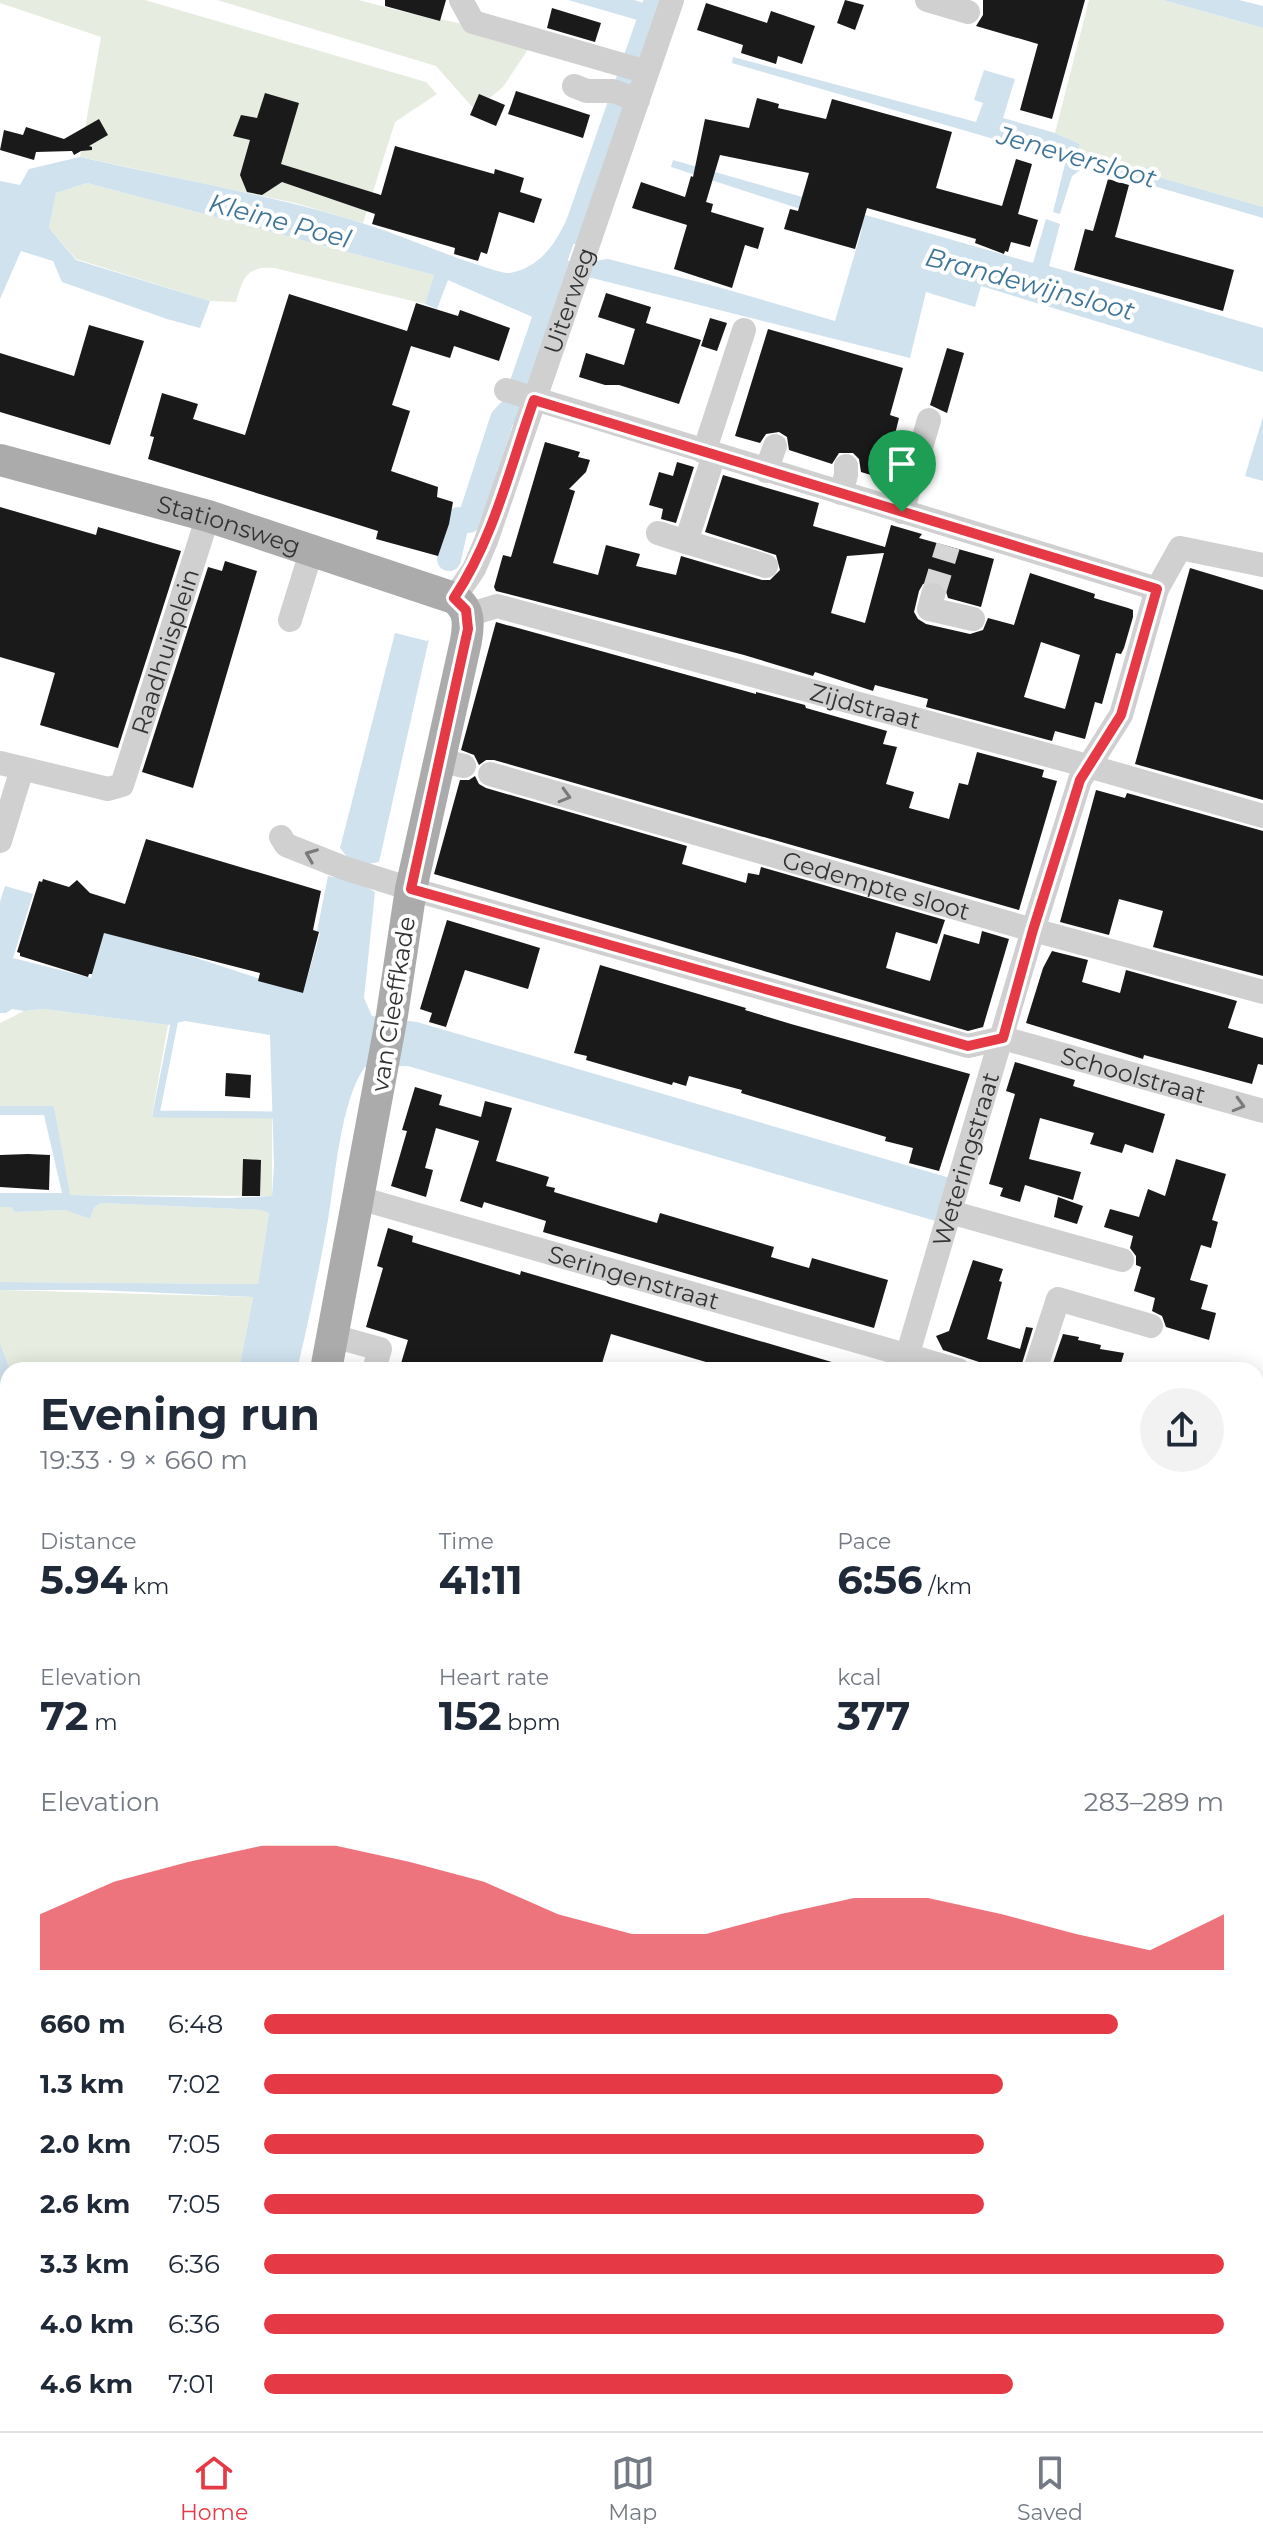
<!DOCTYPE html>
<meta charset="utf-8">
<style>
:root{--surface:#fff;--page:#f2f2f3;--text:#1f2937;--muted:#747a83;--line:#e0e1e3;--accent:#e63946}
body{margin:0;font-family:Montserrat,sans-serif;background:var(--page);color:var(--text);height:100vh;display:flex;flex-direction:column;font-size:30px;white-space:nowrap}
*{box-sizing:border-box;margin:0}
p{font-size:26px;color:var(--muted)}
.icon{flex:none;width:44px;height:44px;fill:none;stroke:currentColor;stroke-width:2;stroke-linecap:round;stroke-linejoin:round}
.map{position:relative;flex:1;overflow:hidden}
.panel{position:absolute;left:0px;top:1362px;width:1264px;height:1070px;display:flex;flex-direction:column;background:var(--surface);border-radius:24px 24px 0 0;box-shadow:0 4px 20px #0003}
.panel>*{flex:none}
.pin{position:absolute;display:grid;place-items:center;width:68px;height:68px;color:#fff;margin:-82px -34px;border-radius:50% 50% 50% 0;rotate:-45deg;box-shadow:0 0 8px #0007}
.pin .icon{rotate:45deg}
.round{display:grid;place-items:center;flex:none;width:84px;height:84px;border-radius:42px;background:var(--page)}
.head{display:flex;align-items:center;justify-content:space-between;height:136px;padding:0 40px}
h1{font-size:44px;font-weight:700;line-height:60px}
.metrics{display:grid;grid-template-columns:repeat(3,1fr);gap:12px;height:136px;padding:8px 40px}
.metrics div{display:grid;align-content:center}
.metrics b{font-size:40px;font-weight:700}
.metrics small{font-size:22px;font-weight:400}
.metrics p{font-size:22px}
.chart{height:224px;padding:16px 40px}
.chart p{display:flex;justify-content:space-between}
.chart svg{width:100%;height:144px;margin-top:8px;fill:var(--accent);opacity:.7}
ul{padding:0 40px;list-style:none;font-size:26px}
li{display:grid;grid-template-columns:128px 96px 1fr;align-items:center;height:60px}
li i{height:20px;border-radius:10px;background:var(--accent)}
.tabs{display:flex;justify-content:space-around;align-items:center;height:112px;border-top:2px solid var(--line);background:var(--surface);font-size:22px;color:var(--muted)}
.tabs a{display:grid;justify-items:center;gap:4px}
.tabs .current{color:var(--accent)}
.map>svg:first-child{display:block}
</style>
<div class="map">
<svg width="1263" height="2431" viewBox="0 0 1263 2431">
<rect width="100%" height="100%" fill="#fff"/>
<g fill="#e6ecdf">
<polygon points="0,0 145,0 426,82 437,94 395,122 363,223 295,203 80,157 101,37 0,3"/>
<polygon points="217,0 359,0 396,10 535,39 503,87 475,110 436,66"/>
<polygon points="1089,0 1163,0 1263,28 1263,207 1078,154 1080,144 1055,133"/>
<path d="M87,183L434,275L425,304L274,268C246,266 243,278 236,302L210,301L76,259L49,228L56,193Z"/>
<polygon points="44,1009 168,1025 152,1115 272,1115 272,1196 69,1195 54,1106 0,1106 0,1023 24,1011"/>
<polygon points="101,1203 261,1210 269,1213 258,1284 0,1282 0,1207 11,1207 15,1212 65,1210 90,1219 94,1208"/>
<polygon points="0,1290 253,1297 239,1370 10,1370 0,1343"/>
<polygon points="761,2424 885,2424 907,2431 786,2431"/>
</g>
<g fill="#cfe2ee">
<polygon points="568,0 634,0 647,4 641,21"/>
<polygon points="1163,0 1239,0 1263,6 1263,28"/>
<polygon points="733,57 976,122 983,103 974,100 984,70 1015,79 1003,118 1055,133 1080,144 1078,154 1263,207 1263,218 1086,166 1072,176 1060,214 1053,212 1066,160 732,63"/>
<path d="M80,157C183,181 289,197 389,232C407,239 499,275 510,273C547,266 563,231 575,199L588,205L554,297L537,319L448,280L437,309L425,304L434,275L87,183L56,193L49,228L76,260L210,301L200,328L167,319L62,282L53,261L21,251L0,299V181L20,185L29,169Z"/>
<polygon points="673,160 1033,263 1046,219 1060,224 1049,266 1263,328 1263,372 981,286 975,307 926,292 910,358 588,277 595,261 608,259 718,287 835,321 862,229 671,167"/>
<polygon points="1263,417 1263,481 1245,476"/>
<path d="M395,633L427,641L429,639L379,862L368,864L361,884L375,892L364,998L372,1016L417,1022L448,1031L950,1178L939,1222L408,1066L365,1067C341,1099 335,1178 328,1220C319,1270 309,1320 297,1370H239L253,1297L97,1290H0V1282L258,1284L269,1213L261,1210L101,1203L94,1208L90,1219L65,1210L15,1212L11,1207H0V1193H62L44,1115H0V1106H54L70,1195L230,1198L272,1196L274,1166L270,1035L185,1021L168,1025L44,1009L24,1011L12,1009L6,1013H0V902L5,886L33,894L13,958L91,978L105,928L303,993L320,933L317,931L328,876L342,879L348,858L340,848Z"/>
<polygon points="0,1343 10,1370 8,1370 8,1447 0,1424"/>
<polygon points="0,2209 8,2209 8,2394 0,2414"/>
</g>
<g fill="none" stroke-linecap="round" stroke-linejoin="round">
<polyline stroke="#cfe2ee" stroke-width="7" points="174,1024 156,1114 272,1115"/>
<g stroke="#cfe2ee" stroke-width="24">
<polyline points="575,232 656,0"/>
<polyline points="449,559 458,519 469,521 502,419 514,406 561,270"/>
</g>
</g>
<g fill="#1a1a1a" fill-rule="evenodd">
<polygon points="385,0 446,0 440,21 385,6"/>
<polygon points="845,0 864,5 855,30 837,23"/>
<polygon points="983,0 1085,0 1052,119 1020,110 1038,44 976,26 983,15"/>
<polygon points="706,3 767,23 771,11 815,26 802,64 778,56 776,64 741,53 743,45 697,30"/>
<polygon points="552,8 601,23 595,42 547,28"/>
<polygon points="516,91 590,115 583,138 508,114"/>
<polygon points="265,93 299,103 281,164 381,195 395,146 494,174 495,169 524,178 520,192 542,199 534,223 499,212 487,254 481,252 478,261 454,254 455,248 372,224 375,214 282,182 262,195 247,192 240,175 250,140 233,136 241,115 257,118"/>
<polygon points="479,94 505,105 496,126 470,115"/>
<polygon points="757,98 779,104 778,108 826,119 832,99 952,132 936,188 1002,206 1016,159 1032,164 1018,214 1038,220 1030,247 1011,242 1008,252 1005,251 1004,254 975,243 976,239 867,208 855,249 784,229 790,209 798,211 809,173 720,155 706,202 713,204 711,212 764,228 758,249 745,245 732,288 674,269 687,225 632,208 641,182 685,197 691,176 693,177 705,119 749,128"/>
<polygon points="99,119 108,135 89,146 92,147 92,150 81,151 74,155 72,151 36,152 34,160 0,150 4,130 23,135 26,127 64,139"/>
<polygon points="1108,179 1129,185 1115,237 1234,270 1223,311 1074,270 1085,229 1093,231"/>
<polygon points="606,293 651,307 646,323 701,340 679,404 619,385 605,385 579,377 586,353 624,365 635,329 598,317"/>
<polygon points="289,294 407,331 416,303 458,316 460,310 510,328 499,361 454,346 450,358 411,346 392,405 410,411 391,471 438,487 437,497 453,502 449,524 438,556 376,539 378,531 148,459 154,437 150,436 162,393 198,404 193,419 245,435"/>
<polygon points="710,318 727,323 717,351 701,346"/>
<polygon points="89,325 144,341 110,445 0,412 0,353 74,376"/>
<polygon points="768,329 903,368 890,415 899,418 884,479 861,472 859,459 853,453 839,453 832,464 789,450 787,437 779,432 766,434 760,443 735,436"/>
<polygon points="947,348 964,353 947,413 930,405"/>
<path d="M545,442L580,452L578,457L590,460L586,472L569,489L575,491L553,563L598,575L606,545L640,554L636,566L676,575L681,556L762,580H770L780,570L776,555L705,532L723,475L819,503L813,526L885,547L891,525L922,534L919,538L994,559L981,607L948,598L944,585L938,581L923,584L919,591L914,612L918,619L926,624L970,634L983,630L988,618L1014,625L1030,573L1095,594L1094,598L1128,608L1133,610V617L1124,648L1121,654L1116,653L1102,704L1095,702L1085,739L1055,731L1052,741L926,707L928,699L875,685L873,691L815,672L813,676L744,655L496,591L494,587L503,555L511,557ZM884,553L865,623L831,613L847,556ZM1041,642L1080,655L1065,709L1024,697Z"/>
<polygon points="677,462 694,467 676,523 661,519 663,509 649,505 659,472 673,476"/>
<polygon points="0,507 96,535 98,527 181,551 118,748 40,725 55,673 0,657"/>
<polygon points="225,561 257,571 193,788 142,772 208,567 222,571"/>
<polygon points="1190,568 1263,590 1263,800 1135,764"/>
<polygon points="496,622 756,694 756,692 805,705 806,708 887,731 883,744 897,747 886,784 914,792 909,808 949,819 959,783 968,785 977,752 1044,770 1042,777 1057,781 1019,910 494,760 486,760 479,765 474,755 461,750"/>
<polygon points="475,776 479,784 486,788 687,846 682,864 746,883 748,873 759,875 761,867 945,920 937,944 896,932 886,968 930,981 944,934 979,944 982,931 1009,939 983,1027 968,1031 434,874 460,780 469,780"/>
<polygon points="1096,790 1125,798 1127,793 1263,831 1263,976 1153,947 1163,911 1119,899 1109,935 1060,922"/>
<polygon points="146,839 321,891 313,930 319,932 303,993 258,981 260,973 104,933 92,974 89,974 88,977 20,956 20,953 17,952 39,881 42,882 43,879 69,887 77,880 90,893 125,904"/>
<polygon points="447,920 540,948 528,989 465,970 446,1027 429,1022 432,1013 420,1009"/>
<polygon points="1052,951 1088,960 1082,982 1120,993 1126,970 1237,1001 1228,1028 1263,1038 1263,1065 1258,1064 1252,1084 1144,1055 1143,1059 1026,1023 1043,968"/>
<polygon points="600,965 746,1008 745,1010 791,1024 970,1074 939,1171 909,1163 913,1148 885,1141 886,1137 741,1093 742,1090 689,1076 686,1086 673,1082 672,1085 586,1060 587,1056 574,1053"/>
<polygon points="1015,1062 1075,1080 1073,1086 1165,1114 1153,1153 1125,1144 1122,1153 1090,1144 1094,1133 1040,1118 1029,1159 1081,1172 1073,1200 1025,1185 1020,1202 1000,1196 1003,1188 989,1184 1015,1094 1006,1091"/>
<polygon points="226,1073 251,1075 250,1098 225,1096"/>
<polygon points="415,1087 442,1095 439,1105 481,1117 485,1101 512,1108 496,1161 549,1177 546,1186 555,1188 554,1192 657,1223 660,1213 774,1247 771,1257 809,1268 812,1258 888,1280 874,1328 543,1232 546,1221 484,1202 482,1208 460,1201 479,1141 436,1128 425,1168 433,1170 426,1197 391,1186 407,1131 402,1130"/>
<polygon points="28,1154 50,1155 49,1190 0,1187 0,1155"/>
<polygon points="243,1159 261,1160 260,1196 242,1196"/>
<polygon points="1176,1159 1226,1174 1212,1220 1218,1222 1211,1248 1201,1245 1190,1280 1208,1285 1201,1309 1216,1313 1209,1340 1166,1327 1162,1316 1152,1311 1155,1298 1134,1291 1141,1267 1136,1265 1136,1256 1130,1248 1133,1236 1104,1227 1110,1209 1139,1217 1148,1189 1165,1196"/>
<polygon points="1058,1197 1083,1206 1077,1224 1054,1217"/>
<polygon points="388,1228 413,1236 412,1242 520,1275 521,1271 842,1365 842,1370 733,1370 611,1334 600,1370 399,1370 408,1340 366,1327 383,1268 377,1266"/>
<polygon points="973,1260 1003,1269 999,1281 1002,1282 987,1339 1020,1349 1026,1327 1033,1328 1020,1370 1003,1370 943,1350 936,1336 949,1331"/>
<polygon points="1063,1334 1079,1337 1078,1340 1101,1345 1100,1349 1124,1353 1119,1370 1051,1369"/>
</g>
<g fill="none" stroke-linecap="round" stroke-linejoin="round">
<polyline stroke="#d6d6d6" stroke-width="24" stroke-dasharray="24 12" stroke-linecap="butt" points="933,595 948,546"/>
<g stroke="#d0d0d0" stroke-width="24">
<polyline points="461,0 473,22 647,72"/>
<polyline points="927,0 968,12"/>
<polyline points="574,86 587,91 613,91 638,100"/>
<polyline points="506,390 1157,589 1180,548 1263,565"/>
<polyline points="704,452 744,330"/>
<polyline points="714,455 686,542 766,566"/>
<polyline points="766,471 775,446"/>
<polyline points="841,493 846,475 846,466"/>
<polyline points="902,512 929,420"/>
<polyline points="658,533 686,542"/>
<polyline points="933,595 929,609 973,619"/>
<path id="s1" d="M454,598L474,569L486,541L672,0"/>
<path id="s2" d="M468,615L497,606L1088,766L1263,816"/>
<polyline points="290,620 312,549"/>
<polyline points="439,760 464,766"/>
<path id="s3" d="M0,763L108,789L122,785L208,516"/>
<path id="s4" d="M490,774L1033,930L1263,992"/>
<path id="s5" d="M281,837L286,845L344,868L411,889L968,1046L1003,1038L1263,1111"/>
<polyline points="0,841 22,769"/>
<path id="s6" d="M359,1198L958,1370"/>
<polyline points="950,1212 1122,1260"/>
<polyline points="333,1336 380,1349 374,1370"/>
<path id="s7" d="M903,1370L1033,930L1080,780L1121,715L1157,589"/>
<polyline points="1035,1370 1058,1299 1151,1326"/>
<polyline points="0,1489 8,1511"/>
<polyline points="1256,1581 1263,1583"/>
<polyline points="1256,1848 1263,1851"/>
<polyline points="0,2058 8,2029"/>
<polyline points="0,2083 8,2086"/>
<polyline points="0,2113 8,2115"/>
<polyline points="0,2143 8,2145"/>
<polyline points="448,2424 471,2431"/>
<polyline points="1004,2424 1026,2431"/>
<polyline points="26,2431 29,2424"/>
<polyline points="251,2431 254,2424"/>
</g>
<g stroke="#ababab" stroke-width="32">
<path id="s8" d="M0,460L208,516L454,598C470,609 469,624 466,641L411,889L392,1015L326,1370"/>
<polyline points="905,2424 926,2431"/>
<polyline points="1105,2424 1128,2431"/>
</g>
</g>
<defs><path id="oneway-chevron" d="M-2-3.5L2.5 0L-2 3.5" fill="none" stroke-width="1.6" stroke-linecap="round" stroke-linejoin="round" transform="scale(2)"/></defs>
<g stroke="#7a7a7a">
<use href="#oneway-chevron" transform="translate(565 796) rotate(16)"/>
<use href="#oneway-chevron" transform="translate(311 855) rotate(-158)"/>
<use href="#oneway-chevron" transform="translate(1239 1105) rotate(16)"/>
</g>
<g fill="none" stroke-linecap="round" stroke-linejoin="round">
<defs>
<path id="route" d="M534,400L1157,589L1121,715L1080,780L1033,930L1003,1038L968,1046L411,889L468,629L466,610L454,598C494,538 510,467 534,400Z"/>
</defs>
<use href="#route" stroke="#fff" stroke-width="16"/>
<use href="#route" stroke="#e63946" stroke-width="10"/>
</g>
<g text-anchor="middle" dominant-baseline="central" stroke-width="8" stroke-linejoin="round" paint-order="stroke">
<g font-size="24" fill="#333" stroke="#fff">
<text stroke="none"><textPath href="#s1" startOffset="320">Uiterweg</textPath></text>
<text stroke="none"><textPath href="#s8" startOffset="238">Stationsweg</textPath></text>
<text stroke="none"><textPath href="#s3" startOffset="266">Raadhuisplein</textPath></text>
<text stroke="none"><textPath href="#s2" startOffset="412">Zijdstraat</textPath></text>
<text stroke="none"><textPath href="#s4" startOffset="402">Gedempte sloot</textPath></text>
<text transform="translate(393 1004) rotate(-81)">van Cleeffkade</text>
<text stroke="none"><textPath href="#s5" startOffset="892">Schoolstraat</textPath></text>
<text stroke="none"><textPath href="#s7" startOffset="220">Weteringstraat</textPath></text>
<text stroke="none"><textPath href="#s6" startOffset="286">Seringenstraat</textPath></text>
</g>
<g font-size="26" font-style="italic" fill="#3f7597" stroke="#fff">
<text transform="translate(1077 157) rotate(16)">Jeneversloot</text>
<text transform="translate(280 221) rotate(15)">Kleine Poel</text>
<text transform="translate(1030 284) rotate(15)">Brandewijnsloot</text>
</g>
</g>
</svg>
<div class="pin" style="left:902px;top:512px;background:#1e9e55"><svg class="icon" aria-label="arrive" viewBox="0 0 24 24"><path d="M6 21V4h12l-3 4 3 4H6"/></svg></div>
<section class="panel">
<div class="head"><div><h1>Evening run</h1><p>19:33 · 9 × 660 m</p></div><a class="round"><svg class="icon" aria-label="share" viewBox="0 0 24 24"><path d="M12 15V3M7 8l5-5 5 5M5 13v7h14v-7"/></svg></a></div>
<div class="metrics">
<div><p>Distance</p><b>5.94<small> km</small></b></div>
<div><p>Time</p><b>41:11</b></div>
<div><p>Pace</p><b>6:56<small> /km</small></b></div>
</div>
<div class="metrics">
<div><p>Elevation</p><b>72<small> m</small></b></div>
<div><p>Heart rate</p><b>152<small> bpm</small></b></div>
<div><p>kcal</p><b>377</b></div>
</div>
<div class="chart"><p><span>Elevation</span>283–289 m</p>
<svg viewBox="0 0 160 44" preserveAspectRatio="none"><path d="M0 44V27L10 17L20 11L30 6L40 6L50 11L60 17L70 27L80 33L90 33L100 27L110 22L120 22L130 27L140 33L150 38L160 27V44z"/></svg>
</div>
<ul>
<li><b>660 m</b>6:48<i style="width:89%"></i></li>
<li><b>1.3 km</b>7:02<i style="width:77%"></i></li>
<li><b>2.0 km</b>7:05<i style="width:75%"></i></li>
<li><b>2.6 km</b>7:05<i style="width:75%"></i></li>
<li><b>3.3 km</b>6:36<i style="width:100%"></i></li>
<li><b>4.0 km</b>6:36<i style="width:100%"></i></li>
<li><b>4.6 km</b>7:01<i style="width:78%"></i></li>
</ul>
</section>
</div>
<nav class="tabs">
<a class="current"><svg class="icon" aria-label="home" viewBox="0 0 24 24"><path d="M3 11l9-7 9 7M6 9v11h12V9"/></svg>Home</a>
<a><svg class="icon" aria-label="map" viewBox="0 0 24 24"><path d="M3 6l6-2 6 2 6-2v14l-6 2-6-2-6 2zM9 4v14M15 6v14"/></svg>Map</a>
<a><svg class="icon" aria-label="saved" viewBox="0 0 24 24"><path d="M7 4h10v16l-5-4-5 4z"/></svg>Saved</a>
</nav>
